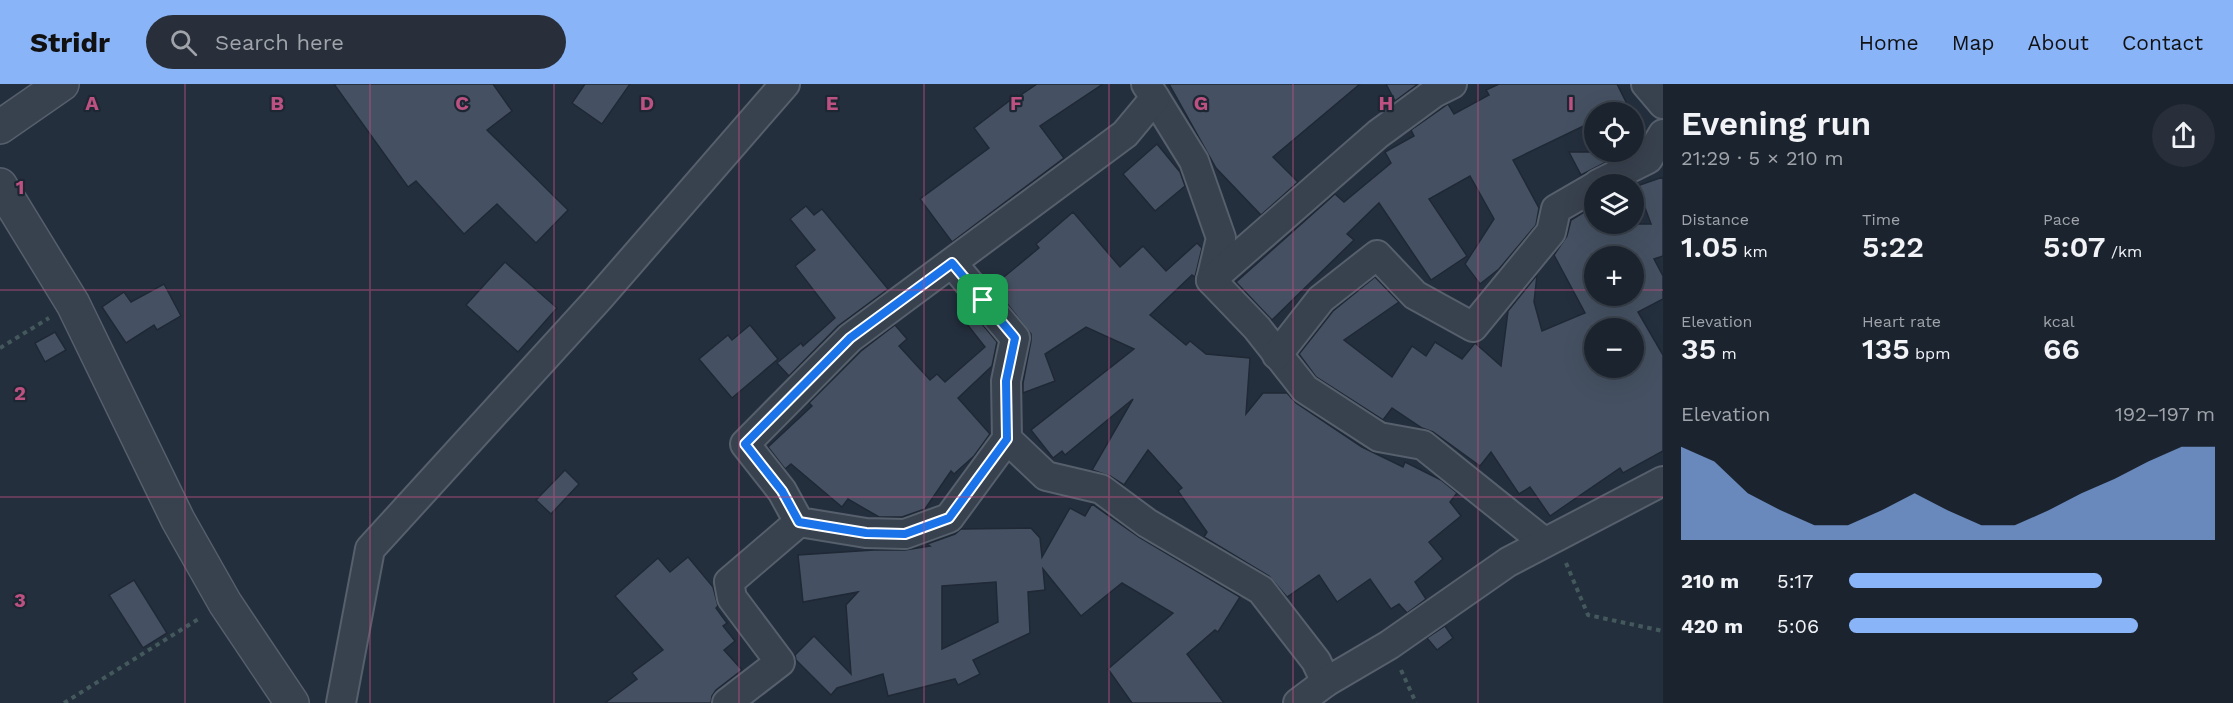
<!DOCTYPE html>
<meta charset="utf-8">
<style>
:root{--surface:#1b232e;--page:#282f3a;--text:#f1f3f6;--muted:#a0a4aa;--line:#39404a;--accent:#8ab4f8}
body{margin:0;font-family:"Work Sans",sans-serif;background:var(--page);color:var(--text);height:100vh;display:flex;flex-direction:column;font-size:22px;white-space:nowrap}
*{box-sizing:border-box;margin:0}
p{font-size:20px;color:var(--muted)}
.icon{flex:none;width:33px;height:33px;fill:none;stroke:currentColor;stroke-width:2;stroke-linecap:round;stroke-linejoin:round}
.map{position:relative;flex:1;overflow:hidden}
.panel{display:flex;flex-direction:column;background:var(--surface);width:570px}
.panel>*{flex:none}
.tools{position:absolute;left:1584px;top:18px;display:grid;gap:12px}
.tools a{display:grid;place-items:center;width:60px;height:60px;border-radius:50%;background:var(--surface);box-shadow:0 6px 24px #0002,0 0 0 2px var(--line);font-size:30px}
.pin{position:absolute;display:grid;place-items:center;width:51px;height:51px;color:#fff;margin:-26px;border-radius:12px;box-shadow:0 3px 9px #0006}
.round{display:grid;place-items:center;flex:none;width:63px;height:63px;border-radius:32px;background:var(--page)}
.summary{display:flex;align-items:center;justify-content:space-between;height:102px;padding:0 18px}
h1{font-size:33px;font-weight:600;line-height:45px}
.stats{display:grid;grid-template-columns:repeat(3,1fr);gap:9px;height:102px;padding:6px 18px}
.stats div{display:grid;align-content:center}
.stats b{font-size:30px;font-weight:600}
.stats small{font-size:16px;font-weight:400}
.stats p{font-size:16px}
.chart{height:168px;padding:12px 18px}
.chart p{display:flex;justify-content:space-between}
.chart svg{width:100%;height:108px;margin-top:6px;fill:var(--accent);opacity:.7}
ul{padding:0 18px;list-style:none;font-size:20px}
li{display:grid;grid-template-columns:96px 72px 1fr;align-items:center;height:45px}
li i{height:15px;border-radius:8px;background:var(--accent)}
header{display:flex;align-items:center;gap:36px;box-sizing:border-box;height:84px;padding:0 30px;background:var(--accent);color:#111}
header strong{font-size:28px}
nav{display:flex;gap:33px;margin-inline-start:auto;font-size:21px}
.search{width:420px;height:54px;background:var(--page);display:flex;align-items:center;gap:15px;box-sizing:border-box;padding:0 21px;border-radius:33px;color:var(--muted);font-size:22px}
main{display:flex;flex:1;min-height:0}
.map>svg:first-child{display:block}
</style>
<header>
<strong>Stridr</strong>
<div class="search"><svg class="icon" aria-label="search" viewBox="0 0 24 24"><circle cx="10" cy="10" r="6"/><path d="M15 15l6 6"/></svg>Search here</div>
<nav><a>Home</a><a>Map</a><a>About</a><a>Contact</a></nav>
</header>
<main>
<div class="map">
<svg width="1663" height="619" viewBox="0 0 1663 619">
<rect width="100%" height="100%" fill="#242f3e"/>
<g fill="#455162" stroke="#1f2835" stroke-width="1.5" fill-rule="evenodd">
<polygon points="334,0 493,0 512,27 487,46 568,126 536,159 497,120 464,150 416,97 408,103"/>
<polygon points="585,0 630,0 602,40 572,19"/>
<polygon points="1037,0 1103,0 1040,42 1064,74 952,158 920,115 989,64 974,44 1017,11 1018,13"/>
<polygon points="1169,0 1360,0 1273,73 1298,98 1261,131 1216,84"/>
<polygon points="1386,0 1418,0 1395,17"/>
<polygon points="1499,0 1617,0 1627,20 1610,28 1594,28 1594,37 1513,76 1539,124 1536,141 1499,185 1480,200 1465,180 1494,135 1470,92 1429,115 1467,172 1431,196 1379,119 1347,150 1354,156 1272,236 1236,198 1335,110 1344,118 1391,79 1385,68 1414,52 1411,46 1448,20 1454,30 1489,11 1486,6"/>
<polygon points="1157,60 1180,88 1185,102 1155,127 1123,90"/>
<polygon points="1569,68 1626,68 1581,91"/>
<path d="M1663,93V172L1654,175L1663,192V215L1638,228L1663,271V367L1623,389L1620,384L1550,432L1530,403L1519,410L1491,368L1480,382L1433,348L1422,344L1392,324L1383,336L1316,293L1299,270L1333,227L1375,193L1399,218L1344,256L1392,293L1412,262L1426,272L1435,258L1462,275L1475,259L1501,282L1508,227L1537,191L1534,218L1542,247L1585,229L1554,171L1567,152L1571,136L1594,122V140H1651L1637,102ZM1594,172H1634V212H1594ZM1594,244H1634V284H1594Z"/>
<polygon points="806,122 814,131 822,125 888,205 838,242 789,292 777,279 801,259 803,262 835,234 795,182 815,166 790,135"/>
<polygon points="1073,128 1120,183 1143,162 1166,187 1197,159 1202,164 1195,193 1192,191 1150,231 1186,261 1190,257 1206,270 1250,274 1246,330 1263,309 1287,309 1296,319 1362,363 1403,383 1405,378 1441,396 1457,409 1450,418 1461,432 1429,458 1443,475 1415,498 1426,515 1407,529 1399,520 1391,525 1370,495 1337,518 1319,491 1287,513 1269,492 1204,453 1207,448 1178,407 1182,404 1148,366 1124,401 1110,392 1092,386 1133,315 1065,371 1062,367 1053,374 1031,346 1134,265 1086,243 1045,270 1055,297 1023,309 1023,299 1031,257 1031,250 993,202 1039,164 1036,160"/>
<polygon points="505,178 557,224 518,268 466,221"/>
<polygon points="164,200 181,232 157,246 154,241 126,259 102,223 124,208 131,218"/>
<polygon points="968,223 997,258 992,282 958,314 990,350 974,372 954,390 951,387 925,425 902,433 879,433 848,415 842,423 791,380 785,385 768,363 812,322 809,319 861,267 895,241 907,255 899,262 930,296 937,290 945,298 985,263 959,230"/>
<polygon points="750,241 778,275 732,314 699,275 728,251 732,256"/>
<polygon points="55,248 66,266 45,278 35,259"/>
<polygon points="565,386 579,400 551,430 536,416"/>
<path d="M1092,420L1139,453L1240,513L1218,548L1215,546L1187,570L1224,619H1132L1108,585L1173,529L1122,499L1081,532L1043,485L1045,506L1028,508L1030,549L973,576L980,590L958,601L955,595L888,612L883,590L837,604L831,611L796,576L795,571L814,552L851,590L846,521L858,508L803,518L798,471L874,466H905L930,462L927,460L955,450L961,445L1031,444L1040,454L1042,473L1070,424L1085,432ZM996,498L998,538L942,565V502Z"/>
<polygon points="688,473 713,503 718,522 716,524 727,539 723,542 735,557 724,566 742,586 716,606 712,612 711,619 605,619 637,595 632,589 663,566 615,512 658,474 670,488"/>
<polygon points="134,496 167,549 143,564 109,511"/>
<polygon points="1445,542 1453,554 1437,566 1427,554"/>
</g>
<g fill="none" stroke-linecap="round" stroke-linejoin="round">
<defs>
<g id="minor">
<polyline points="1646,0 1663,20"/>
<polyline points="1155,14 1194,77 1221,154 1211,196 1257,244 1305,305 1379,353 1423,361 1544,458"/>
<polyline points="1598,100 1648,75 1663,50"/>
<polyline points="952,179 1015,254 1006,297 1007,355 949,434 905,450 866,449 799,438 782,407 745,360 850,254 1125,50 1155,14 1146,0"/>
<polyline points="1211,196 1378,50 1434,9 1452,0"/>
<polyline points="1277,271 1321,215 1377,171 1415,211 1473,243 1551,148 1556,125 1594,103"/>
<polyline points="1007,355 1046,392 1101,405 1147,439 1261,506 1316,577 1326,598"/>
<polyline points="341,619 370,465 599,214 785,0"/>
<polyline points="727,619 780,578 732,514 729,498 799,438"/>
<polyline points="1298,619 1326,598 1389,561 1508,478 1663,397"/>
</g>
<g id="tertiary">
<polyline points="0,43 62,0"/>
<polyline points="0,101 73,220 178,436 225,519 292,619"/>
</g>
</defs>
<use href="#minor" stroke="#565f6c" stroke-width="32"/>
<use href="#tertiary" stroke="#565f6c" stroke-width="36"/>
<g stroke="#44595c" stroke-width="4" stroke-dasharray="4.5 4.5" stroke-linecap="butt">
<polyline points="0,264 49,234"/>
<polyline points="1566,479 1588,531 1663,547"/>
<polyline points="1401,586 1416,619"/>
<polyline points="64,619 200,534"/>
</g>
<use href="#minor" stroke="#38414e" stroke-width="28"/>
<use href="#tertiary" stroke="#38414e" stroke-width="33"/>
</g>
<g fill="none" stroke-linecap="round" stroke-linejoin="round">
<defs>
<polygon id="route" points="952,179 1015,254 1006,297 1007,355 949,434 905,450 866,449 799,438 782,407 745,360 850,254"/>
</defs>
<use href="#route" stroke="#fff" stroke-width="12"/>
<use href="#route" stroke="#1a73e8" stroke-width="8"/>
</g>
<path fill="none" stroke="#bd5182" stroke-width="1.5" stroke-opacity="0.55" d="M185,0V619M370,0V619M554,0V619M739,0V619M924,0V619M1109,0V619M1293,0V619M1478,0V619M0,206H1594M1634,206H1663M0,413H1663"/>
<g font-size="20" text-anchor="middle" font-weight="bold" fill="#bd5182" stroke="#1d2633" stroke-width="4.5" stroke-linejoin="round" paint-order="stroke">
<text x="92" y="26">A</text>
<text x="277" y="26">B</text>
<text x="462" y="26">C</text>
<text x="647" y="26">D</text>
<text x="832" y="26">E</text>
<text x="1016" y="26">F</text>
<text x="1201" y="26">G</text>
<text x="1386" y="26">H</text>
<text x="1571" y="26">I</text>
<text x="20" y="110">1</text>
<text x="20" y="316">2</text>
<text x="20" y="523">3</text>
</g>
</svg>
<div class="tools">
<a><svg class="icon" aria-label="locate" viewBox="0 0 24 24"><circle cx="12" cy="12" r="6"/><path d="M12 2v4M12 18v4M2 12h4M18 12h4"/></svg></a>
<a><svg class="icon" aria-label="layers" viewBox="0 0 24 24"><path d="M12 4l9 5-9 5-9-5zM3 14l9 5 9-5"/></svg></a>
<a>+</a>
<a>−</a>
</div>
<div class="pin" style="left:983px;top:216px;background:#1e9e55"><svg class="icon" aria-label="arrive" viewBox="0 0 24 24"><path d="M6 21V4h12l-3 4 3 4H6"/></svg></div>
</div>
<section class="panel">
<div class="summary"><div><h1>Evening run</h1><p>21:29 · 5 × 210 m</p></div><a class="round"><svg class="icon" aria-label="share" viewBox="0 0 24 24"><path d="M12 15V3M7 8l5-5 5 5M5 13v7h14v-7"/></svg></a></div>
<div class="stats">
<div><p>Distance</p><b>1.05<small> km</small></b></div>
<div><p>Time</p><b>5:22</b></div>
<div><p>Pace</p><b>5:07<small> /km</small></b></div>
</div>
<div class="stats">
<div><p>Elevation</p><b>35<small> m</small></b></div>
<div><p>Heart rate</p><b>135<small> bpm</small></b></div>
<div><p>kcal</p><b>66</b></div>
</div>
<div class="chart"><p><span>Elevation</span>192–197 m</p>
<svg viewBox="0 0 160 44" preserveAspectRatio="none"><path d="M0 44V6L10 12L20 25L30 32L40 38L50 38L60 32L70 25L80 32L90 38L100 38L110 32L120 25L130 19L140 12L150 6L160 6V44z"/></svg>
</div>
<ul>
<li><b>210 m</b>5:17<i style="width:69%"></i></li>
<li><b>420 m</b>5:06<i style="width:79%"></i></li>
</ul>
</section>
</main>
